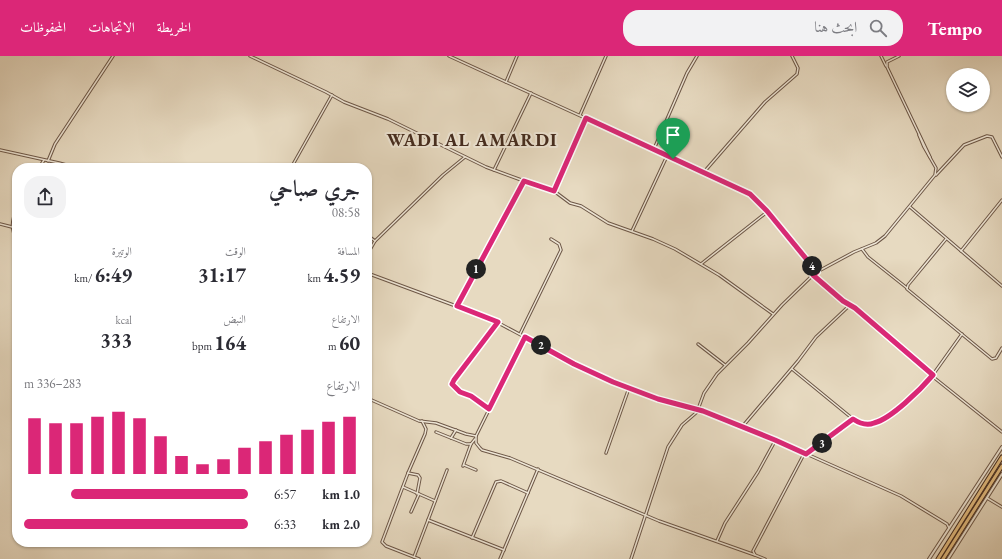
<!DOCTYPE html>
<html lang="ar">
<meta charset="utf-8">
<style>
:root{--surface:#fff;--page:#f2f2f3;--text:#2b2b33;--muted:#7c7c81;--accent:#db2777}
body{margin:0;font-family:"EB Garamond",Amiri,serif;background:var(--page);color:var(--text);direction:rtl;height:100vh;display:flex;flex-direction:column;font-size:15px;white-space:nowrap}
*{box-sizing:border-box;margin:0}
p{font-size:13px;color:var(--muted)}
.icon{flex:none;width:22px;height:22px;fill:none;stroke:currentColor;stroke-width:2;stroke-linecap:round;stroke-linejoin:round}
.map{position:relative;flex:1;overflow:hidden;direction:ltr}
.drawer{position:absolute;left:12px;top:107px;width:360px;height:384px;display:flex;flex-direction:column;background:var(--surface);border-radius:16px;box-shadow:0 1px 3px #0004;direction:rtl}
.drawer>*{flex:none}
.tools{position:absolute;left:946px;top:12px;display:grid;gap:8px}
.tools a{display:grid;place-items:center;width:44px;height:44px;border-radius:50%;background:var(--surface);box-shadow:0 1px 3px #0004;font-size:20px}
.pin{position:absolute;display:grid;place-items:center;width:34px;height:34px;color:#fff;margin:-41px -17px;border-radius:50% 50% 50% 0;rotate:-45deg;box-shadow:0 0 4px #0007}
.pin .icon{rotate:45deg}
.km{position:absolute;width:20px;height:20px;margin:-10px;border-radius:50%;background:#222;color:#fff;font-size:11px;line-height:20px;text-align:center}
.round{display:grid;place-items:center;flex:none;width:42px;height:42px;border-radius:16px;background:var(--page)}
.headline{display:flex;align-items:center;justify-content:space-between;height:68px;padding:0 12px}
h1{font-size:22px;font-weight:700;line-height:30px}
.metrics{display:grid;grid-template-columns:repeat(3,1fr);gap:6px;height:68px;padding:4px 12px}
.metrics div{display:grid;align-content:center}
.metrics b{font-size:20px;font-weight:700}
.metrics small{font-size:11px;font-weight:400}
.metrics p{font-size:11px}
.chart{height:112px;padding:8px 12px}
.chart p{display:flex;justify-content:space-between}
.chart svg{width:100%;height:72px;margin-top:4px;stroke:var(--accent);stroke-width:6}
ul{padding:0 12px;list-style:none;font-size:13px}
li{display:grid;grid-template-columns:64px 48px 1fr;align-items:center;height:30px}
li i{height:10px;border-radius:5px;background:var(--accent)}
header{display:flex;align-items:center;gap:24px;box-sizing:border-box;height:56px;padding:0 20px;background:var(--accent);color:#fff}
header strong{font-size:19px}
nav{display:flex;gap:22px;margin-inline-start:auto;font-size:14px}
.search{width:280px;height:36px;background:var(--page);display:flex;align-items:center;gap:10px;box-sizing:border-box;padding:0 14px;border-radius:16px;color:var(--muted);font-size:15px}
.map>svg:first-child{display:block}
</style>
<header>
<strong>Tempo</strong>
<div class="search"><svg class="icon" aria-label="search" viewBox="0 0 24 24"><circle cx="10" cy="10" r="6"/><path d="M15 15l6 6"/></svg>ابحث هنا</div>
<nav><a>الخريطة</a><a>الاتجاهات</a><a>المحفوظات</a></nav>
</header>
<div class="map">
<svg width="1002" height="503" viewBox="0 0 1002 503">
<rect width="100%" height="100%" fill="#e7dac1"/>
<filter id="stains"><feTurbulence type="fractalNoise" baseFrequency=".005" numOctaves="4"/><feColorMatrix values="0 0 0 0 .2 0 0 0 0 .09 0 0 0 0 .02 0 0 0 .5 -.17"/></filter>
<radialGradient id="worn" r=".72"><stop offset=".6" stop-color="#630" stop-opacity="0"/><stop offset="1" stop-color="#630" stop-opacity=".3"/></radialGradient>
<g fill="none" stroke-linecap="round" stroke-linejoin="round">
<defs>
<g id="minor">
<polyline points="250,0 326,36 344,46 388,63 486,111 524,125 554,135 570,147 581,150 608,167 653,183 675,193 719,219 773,258"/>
<polyline points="449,0 743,134 762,149 817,216"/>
<polyline points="881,0 886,10"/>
<polyline points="899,0 887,6 887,11 930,101"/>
<polyline points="506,26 517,0"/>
<polyline points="580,59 606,0"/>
<polyline points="654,93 687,17 697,0"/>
<polyline points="0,94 59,107 77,112"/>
<polyline points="48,105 55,88 113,0"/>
<polyline points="39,112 44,104"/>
<polyline points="291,112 332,39"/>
<polyline points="494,114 531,37"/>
<polyline points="704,116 765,46 797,18 798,12 792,0"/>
<polyline points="936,119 964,89 987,80 992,81 1002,101"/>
<polyline points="554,135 586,62"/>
<polyline points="910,151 1002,230"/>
<path d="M17,153C11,165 11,173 17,185"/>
<polyline points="0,168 12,171"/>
<polyline points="632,175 667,100"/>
<polyline points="367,179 375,185"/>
<polyline points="946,183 908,229 907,233 992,303 996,302 1002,292"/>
<polyline points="862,193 868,201 907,232"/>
<polyline points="961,195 1002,144"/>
<polyline points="367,199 375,185 443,119 465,101"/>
<polyline points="701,208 767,156"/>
<polyline points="367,217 491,263 575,308 609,325 658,343 698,353 775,384 901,440 947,468 949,472"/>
<polyline points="813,219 843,245 855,252 932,319"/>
<polyline points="457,250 524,125"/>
<polyline points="520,278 561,194 559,188 551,183"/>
<polyline points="525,281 476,380 476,387 480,392 482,394 510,402 659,465 755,499"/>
<polyline points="698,288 725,309"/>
<polyline points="792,313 853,363 861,367 870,368 878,366 892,357 916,336 932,320 962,278"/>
<polyline points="932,320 1002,376"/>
<polyline points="367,342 419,365 436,367 466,378 476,380"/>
<path d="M489,353C482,349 476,343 469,340C463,336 453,335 452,326L498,267"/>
<polyline points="742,371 798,305 816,281 850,249"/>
<polyline points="436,376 466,388 471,388 475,383"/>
<polyline points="451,382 456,374"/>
<polyline points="606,397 629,332"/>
<polyline points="806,398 853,364"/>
<polyline points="464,409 476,414"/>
<polyline points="463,410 471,388"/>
<polyline points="408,417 418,419 420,422 417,438"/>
<polyline points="403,431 435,445"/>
<polyline points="987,442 1002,451"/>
<polyline points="411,456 419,438"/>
<polyline points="428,464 504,494"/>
<polyline points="472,482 496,426 501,425 528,437"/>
<polyline points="717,485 725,467 758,416 775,385"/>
<polyline points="414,501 447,414"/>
<polyline points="419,503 386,490 382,486 408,417 425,378 426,373 422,365"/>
<polyline points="500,503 538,413"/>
<polyline points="631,503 668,391 682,369 697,356 704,337 717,318 748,287 782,249 815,217 854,196 876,187 885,180 935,119 936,112 924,91 919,79"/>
<polyline points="765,503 755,499 753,495 804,398"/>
</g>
<g id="tertiary">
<polyline points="929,503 1002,391"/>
<polyline points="948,503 1002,418"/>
</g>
<g id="primary">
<polyline points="938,503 1002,401"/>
<polyline points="943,503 1002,410"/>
</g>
</defs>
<use href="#minor" stroke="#6d5747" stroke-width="3.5"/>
<use href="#tertiary" stroke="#6d5747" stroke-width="4"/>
<use href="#primary" stroke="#442b1e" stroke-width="5"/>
<use href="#minor" stroke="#efe7d7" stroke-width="1.5"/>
<use href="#tertiary" stroke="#efe7d7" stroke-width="2"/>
<use href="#primary" stroke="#e4bd80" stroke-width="3"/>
</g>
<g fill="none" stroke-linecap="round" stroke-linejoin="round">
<defs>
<path id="route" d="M586,62L750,138L767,155L817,216L813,219L843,245L855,252L933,319C921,333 891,363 874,367C867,370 859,367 853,363L806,398L775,384L703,355L658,343L613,326L574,308L525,281L489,353L471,340L460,336L452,328L454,324L498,266L457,250L524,125L554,135Z"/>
</defs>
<use href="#route" stroke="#fff" stroke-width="8"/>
<use href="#route" stroke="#db2777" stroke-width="5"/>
</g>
<g text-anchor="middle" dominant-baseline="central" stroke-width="4" stroke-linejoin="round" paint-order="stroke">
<g font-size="18" font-weight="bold" letter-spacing="1" fill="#442b1e" stroke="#efe7d7">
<text x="472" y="83">WADI AL AMARDI</text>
</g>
</g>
<rect width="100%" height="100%" filter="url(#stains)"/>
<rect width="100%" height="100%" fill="url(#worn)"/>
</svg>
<div class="tools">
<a><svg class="icon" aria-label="layers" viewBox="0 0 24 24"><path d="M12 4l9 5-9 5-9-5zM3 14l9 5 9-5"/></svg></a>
</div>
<div class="pin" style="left:673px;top:103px;background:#1e9e55"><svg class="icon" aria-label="arrive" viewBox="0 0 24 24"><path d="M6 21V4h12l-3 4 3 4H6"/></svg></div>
<b class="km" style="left:476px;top:213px">1</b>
<b class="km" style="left:541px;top:289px">2</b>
<b class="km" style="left:822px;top:387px">3</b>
<b class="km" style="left:812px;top:210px">4</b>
<section class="drawer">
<div class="headline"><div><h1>جري صباحي</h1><p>08:58</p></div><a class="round"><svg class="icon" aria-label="share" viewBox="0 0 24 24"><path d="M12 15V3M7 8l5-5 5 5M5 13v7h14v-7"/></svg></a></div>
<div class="metrics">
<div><p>المسافة</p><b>4.59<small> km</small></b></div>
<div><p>الوقت</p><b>31:17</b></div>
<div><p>الوتيرة</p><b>6:49<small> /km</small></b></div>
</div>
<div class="metrics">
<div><p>الارتفاع</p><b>60<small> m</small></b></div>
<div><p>النبض</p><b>164<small> bpm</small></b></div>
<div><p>kcal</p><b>333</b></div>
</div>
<div class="chart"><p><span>الارتفاع</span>283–336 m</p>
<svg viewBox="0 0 160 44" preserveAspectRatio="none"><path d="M5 44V10M15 44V13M25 44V13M35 44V9M45 44V6M55 44V10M65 44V21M75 44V33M85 44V38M95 44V35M105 44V28M115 44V24M125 44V20M135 44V17M145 44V12M155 44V9"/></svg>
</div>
<ul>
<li><b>1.0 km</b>6:57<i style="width:79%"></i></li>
<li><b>2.0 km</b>6:33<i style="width:100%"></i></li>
</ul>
</section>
</div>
